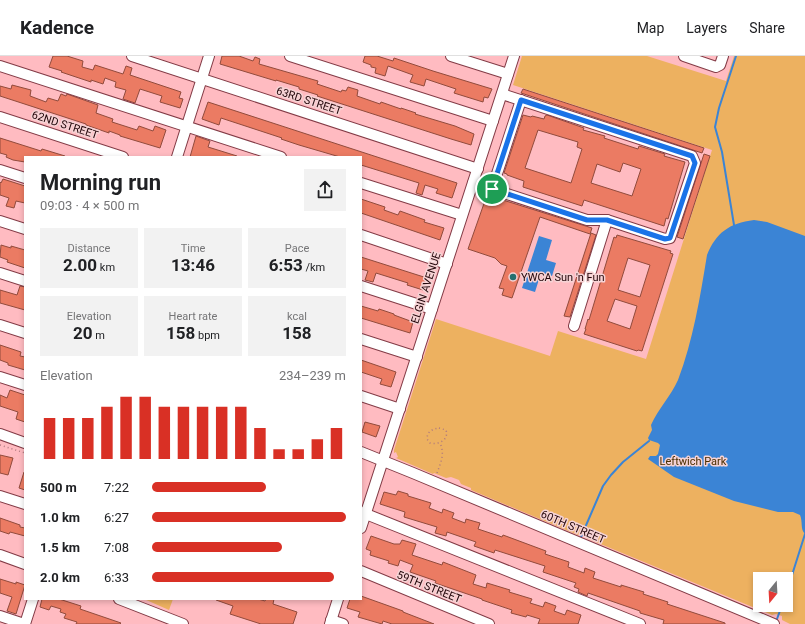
<!DOCTYPE html>
<meta charset="utf-8">
<style>
:root{--surface:#fff;--page:#f2f2f2;--text:#202124;--muted:#757577;--line:#e0e0e0;--accent:#d93025}
body{margin:0;font-family:Roboto,sans-serif;background:var(--page);color:var(--text);height:100vh;display:flex;flex-direction:column;font-size:15px;white-space:nowrap}
*{box-sizing:border-box;margin:0}
p{font-size:13px;color:var(--muted)}
.icon{flex:none;width:22px;height:22px;fill:none;stroke:currentColor;stroke-width:2;stroke-linecap:round;stroke-linejoin:round}
.map{position:relative;flex:1;overflow:hidden}
.details{position:absolute;left:24px;top:100px;width:338px;height:444px;display:flex;flex-direction:column;background:var(--surface);border-radius:0px;box-shadow:0 2px 6px #0003}
.details>*{flex:none}
.needle{width:26px;rotate:198deg}
.buttons{position:absolute;left:753px;top:516px;display:grid;gap:8px}
.buttons a{display:grid;place-items:center;width:40px;height:40px;border-radius:0px;background:var(--surface);box-shadow:0 2px 6px #0003;font-size:20px}
.pin{position:absolute;display:grid;place-items:center;width:34px;height:34px;color:#fff;margin:-17px;border:2px solid #fff;border-radius:50%;box-shadow:0 1px 4px #0007}
.round{display:grid;place-items:center;flex:none;width:42px;height:42px;border-radius:0px;background:var(--page)}
.summary{display:flex;align-items:center;justify-content:space-between;height:68px;padding:0 16px}
h1{font-size:22px;font-weight:700;line-height:30px}
.metrics{display:grid;grid-template-columns:repeat(3,1fr);gap:6px;height:68px;padding:4px 16px}
.metrics div{display:grid;align-content:center;border-radius:0px;background:var(--page);text-align:center}
.metrics b{font-size:17px;font-weight:700}
.metrics small{font-size:11px;font-weight:400}
.metrics p{font-size:11px}
.chart{height:112px;padding:8px 16px}
.chart p{display:flex;justify-content:space-between}
.chart svg{width:100%;height:72px;margin-top:4px;stroke:var(--accent);stroke-width:6}
ul{padding:0 16px;list-style:none;font-size:13px}
li{display:grid;grid-template-columns:64px 48px 1fr;align-items:center;height:30px}
li i{height:10px;border-radius:5px;background:var(--accent)}
header{display:flex;align-items:center;gap:24px;box-sizing:border-box;height:56px;padding:0 20px;background:var(--surface);border-bottom:1px solid var(--line)}
header strong{font-size:19px}
nav{display:flex;gap:22px;margin-inline-start:auto;font-size:14px}
.map>svg:first-child{display:block}
</style>
<header>
<strong>Kadence</strong>
<nav><a>Map</a><a>Layers</a><a>Share</a></nav>
</header>
<div class="map">
<svg width="805" height="568" viewBox="0 0 805 568">
<rect width="100%" height="100%" fill="#ffbbc1"/>
<g fill="#edb160" fill-rule="evenodd">
<path d="M522,0H647L726,25L734,0H805V568H790L782,564V560L776,558L772,559L586,482L585,477L582,475L578,479L471,434V432L461,428L459,424L451,421L446,422L434,417L433,418L396,402L398,401L396,396L394,397V394L436,263L550,300L558,275L646,303L712,94L513,29ZM760,523H786V549H760Z"/>
<polygon points="144,543 173,543 169,554"/>
</g>
<g fill="#3b84d5">
<path d="M754,164L767,166L805,180V478C800,473 803,466 800,459L793,456H778L734,445L674,421L648,403L650,400H656L658,398L660,389L658,387L649,384L648,382L652,374L651,369C658,353 671,340 678,324C693,284 700,242 707,199C716,177 729,167 754,164Z"/>
<polygon points="539,180 552,184 546,204 556,207 552,220 541,217 535,236 522,232"/>
</g>
<g fill="none" stroke-linecap="round" stroke-linejoin="round">
<g stroke="#3b84d5" stroke-width="2">
<polyline points="734,169 722,96 715,71 719,52 736,0"/>
<polyline points="581,481 603,430 611,419 623,406 649,385"/>
<polyline points="786,538 805,478"/>
<polyline points="777,563 782,549"/>
</g>
</g>
<g fill="#eb7b63" stroke="#914b3c" fill-rule="evenodd">
<polygon points="53,0 67,0 83,5 82,11 93,14 95,9 123,18 126,10 132,12 130,19 181,36 179,42 183,43 180,52 160,46 162,40 140,33 135,47 123,43 126,34 115,31 116,26 105,22 103,28 91,24 91,26 61,16 62,15 49,11"/>
<polygon points="222,0 239,0 253,5 255,1 260,3 259,8 318,25 317,28 341,36 342,34 346,35 348,31 358,34 357,40 380,48 381,46 401,53 401,52 416,57 415,58 455,70 474,78 471,89 451,83 317,40 318,39 299,33 299,31 276,24 276,25 220,8"/>
<polygon points="365,0 377,0 393,5 394,2 433,15 492,33 488,42 484,41 483,46 454,37 456,33 426,23 424,30 410,26 413,19 388,10 385,20 375,17 376,12 371,11 371,9 363,6"/>
<polygon points="12,29 31,34 30,40 46,46 48,42 58,45 61,38 66,40 67,38 98,49 96,57 113,63 112,66 137,74 139,70 153,75 155,70 166,74 160,92 120,80 120,79 109,75 109,77 86,69 86,68 0,40 0,30 11,33"/>
<polygon points="523,33 704,92 702,97 521,37"/>
<polygon points="208,46 457,127 452,142 436,137 438,133 425,129 422,139 416,137 419,127 361,109 361,101 340,101 299,89 281,83 282,82 221,62 219,69 202,63"/>
<path d="M523,59L531,61L532,60L544,63L545,60L547,59L584,72L583,74L605,80L604,82L638,93L639,90L665,98L664,100L685,106L668,163L666,162L664,170L584,144L582,150L523,131L524,125L507,119V118L504,117ZM538,74L578,86L577,91L582,93L571,127L525,112ZM623,107L641,113L632,140L591,127L597,108L620,116Z"/>
<polygon points="196,80 210,85 208,91 237,100 236,101 190,101"/>
<polygon points="0,82 41,95 42,93 65,100 65,101 25,101 25,106 13,104 6,101 7,99 0,97"/>
<polygon points="704,98 710,100 683,183 677,181"/>
<polygon points="3,123 25,130 25,147 16,145 14,152 6,150 9,142 0,139 0,126 1,127"/>
<polygon points="487,139 592,172 590,178 540,161 512,242 502,239 504,233 499,232 507,210 501,208 495,202 468,193"/>
<polygon points="361,143 385,151 384,154 398,159 400,155 425,164 424,166 444,172 440,184 361,157"/>
<polygon points="591,177 596,179 570,261 564,260"/>
<path d="M617,179L671,195L670,197L673,198L642,295L638,294L637,295L584,278L586,273H585L588,263L589,264L614,181L616,182ZM628,202L650,209L640,241L618,234ZM615,243L637,250L630,273L607,265Z"/>
<polygon points="1,189 11,192 11,190 25,194 25,212 7,206 8,204 0,201"/>
<polygon points="361,201 427,222 423,234 407,229 408,227 376,217 373,226 365,224 368,215 361,213"/>
<polygon points="20,230 25,231 25,254 0,247 0,234 17,239"/>
<polygon points="361,250 378,255 379,253 394,258 394,259 413,266 410,277 361,262"/>
<polygon points="0,289 21,296 20,300 25,301 25,314 8,309 8,307 0,304"/>
<polygon points="361,304 396,316 391,331 380,328 382,323 361,316"/>
<polygon points="10,334 25,339 25,366 16,363 18,356 0,350 0,339 7,342"/>
<polygon points="365,366 380,370 376,381 362,376"/>
<polygon points="0,399 13,402 8,419 0,417"/>
<polygon points="24,416 25,416 25,434 19,432"/>
<polygon points="398,435 408,438 408,440 431,447 429,452 442,457 443,453 454,457 452,462 465,467 466,463 480,467 478,473 502,481 503,479 546,495 545,498 569,506 568,511 584,517 585,512 595,516 593,522 621,531 621,529 644,536 643,538 668,546 667,548 725,567 725,568 663,568 664,564 640,557 640,555 588,537 587,540 578,536 579,533 574,531 576,527 543,516 545,510 495,494 494,497 474,490 476,486 447,476 446,480 435,477 437,471 404,461 405,456 380,448 384,436 396,439"/>
<polygon points="0,462 20,469 20,471 25,472 25,480 10,476 9,478 0,475"/>
<polygon points="371,480 394,488 400,488 402,484 416,488 412,499 442,509 443,506 476,519 473,528 486,532 487,527 510,534 509,536 532,543 530,547 543,551 545,546 556,550 554,555 565,559 567,554 581,559 578,568 538,568 540,563 527,559 526,561 511,557 512,554 482,544 482,543 435,527 436,525 410,516 413,509 400,504 398,510 388,507 389,505 370,499 371,495 366,493"/>
<polygon points="0,523 16,528 16,526 25,529 16,558 7,555 12,541 0,537"/>
<polygon points="361,540 403,555 403,556 434,568 392,568 383,565 382,568 358,561 360,556 347,552 350,543 361,543"/>
<polygon points="42,543 59,543 81,550 80,553 121,567 120,568 76,568 77,566 64,562 66,558 60,556 61,553 51,550 49,554 40,551"/>
<polygon points="216,543 258,543 265,545 266,543 274,543 273,548 297,556 293,568 261,568 230,558 233,550 216,544"/>
</g>
<g fill="none" stroke-linecap="round" stroke-linejoin="round">
<defs>
<g id="minor">
<polyline points="132,0 478,113"/>
<polyline points="290,0 493,65"/>
<polyline points="451,0 508,18"/>
<polyline points="684,0 716,11 720,9 723,0"/>
<polyline points="0,10 281,101"/>
<polyline points="502,38 692,100 695,107 670,182 665,183 607,164 574,270"/>
<polyline points="0,61 123,101"/>
<polyline points="177,101 209,0"/>
<polyline points="0,114 25,122"/>
<polyline points="361,127 462,159"/>
<polyline points="473,127 587,164 607,164"/>
<polyline points="492,133 521,44"/>
<polyline points="0,165 25,173"/>
<polyline points="361,179 447,208"/>
<polyline points="0,217 25,225"/>
<polyline points="361,230 432,253"/>
<polyline points="0,269 25,277"/>
<polyline points="361,283 417,301"/>
<polyline points="0,321 25,329"/>
<polyline points="361,340 400,353"/>
<polyline points="0,378 25,387"/>
<polyline points="361,396 413,417 774,568"/>
<polyline points="0,440 25,448"/>
<polyline points="361,456 640,568"/>
<polyline points="361,472 514,0"/>
<polyline points="0,499 25,508"/>
<polyline points="361,515 489,568"/>
<polyline points="119,543 183,568"/>
<polyline points="0,560 24,568"/>
<polyline points="331,564 343,568"/>
<polyline points="25,568 33,543"/>
<polyline points="330,568 338,543"/>
</g>
</defs>
<use href="#minor" stroke="#833b46" stroke-width="12"/>
<g stroke="#af797f" stroke-width="1.5" stroke-dasharray="1 3" stroke-linecap="butt">
<path d="M439,372L446,374C449,384 439,389 430,387L427,383C427,375 433,373 439,372Z"/>
<polyline points="0,389 25,397"/>
<path d="M437,417C441,406 445,398 440,387"/>
</g>
<use href="#minor" stroke="#fff" stroke-width="10"/>
</g>
<g fill="none" stroke-linecap="round" stroke-linejoin="round">
<defs>
<polygon id="route" points="521,44 692,100 695,107 670,182 665,183 607,164 587,164 492,133"/>
</defs>
<use href="#route" stroke="#fff" stroke-width="8"/>
<use href="#route" stroke="#1a73e8" stroke-width="5"/>
</g>
<circle fill="#26706f" stroke="#f6d3d5" stroke-width="1.5" cx="513" cy="221" r="4"/>
<g text-anchor="middle" dominant-baseline="central" stroke-width="3" stroke-linejoin="round" paint-order="stroke">
<g font-size="11" fill="#22060a" stroke="#f6d3d5">
<text transform="translate(309 45) rotate(18)">63RD STREET</text>
<text transform="translate(65 69) rotate(18)">62ND STREET</text>
<text transform="translate(426 232) rotate(-72)">ELGIN AVENUE</text>
<text transform="translate(573 471) rotate(23)">60TH STREET</text>
<text transform="translate(429 531) rotate(22)">59TH STREET</text>
</g>
<g font-size="11" fill="#22060a" stroke="#f6d3d5" text-anchor="start">
<text x="521" y="221">YWCA Sun 'n Fun</text>
</g>
<g font-size="11" fill="#492e00" stroke="#f6d3d5">
<text x="693" y="405">Leftwich Park</text>
</g>
</g>
</svg>
<div class="buttons">
<a><svg class="needle" viewBox="-14 -14 28 28"><path d="M0-13l5 13h-10z" fill="#e53935"/><path d="M0 13l5-13h-10z" fill="#757577"/></svg></a>
</div>
<div class="pin" style="left:492px;top:133px;background:#1e9e55"><svg class="icon" aria-label="arrive" viewBox="0 0 24 24"><path d="M6 21V4h12l-3 4 3 4H6"/></svg></div>
<section class="details">
<div class="summary"><div><h1>Morning run</h1><p>09:03 · 4 × 500 m</p></div><a class="round"><svg class="icon" aria-label="share" viewBox="0 0 24 24"><path d="M12 15V3M7 8l5-5 5 5M5 13v7h14v-7"/></svg></a></div>
<div class="metrics">
<div><p>Distance</p><b>2.00<small> km</small></b></div>
<div><p>Time</p><b>13:46</b></div>
<div><p>Pace</p><b>6:53<small> /km</small></b></div>
</div>
<div class="metrics">
<div><p>Elevation</p><b>20<small> m</small></b></div>
<div><p>Heart rate</p><b>158<small> bpm</small></b></div>
<div><p>kcal</p><b>158</b></div>
</div>
<div class="chart"><p><span>Elevation</span>234–239 m</p>
<svg viewBox="0 0 160 44" preserveAspectRatio="none"><path d="M5 44V19M15 44V19M25 44V19M35 44V12M45 44V6M55 44V6M65 44V12M75 44V12M85 44V12M95 44V12M105 44V12M115 44V25M125 44V38M135 44V38M145 44V32M155 44V25"/></svg>
</div>
<ul>
<li><b>500 m</b>7:22<i style="width:59%"></i></li>
<li><b>1.0 km</b>6:27<i style="width:100%"></i></li>
<li><b>1.5 km</b>7:08<i style="width:67%"></i></li>
<li><b>2.0 km</b>6:33<i style="width:94%"></i></li>
</ul>
</section>
</div>
